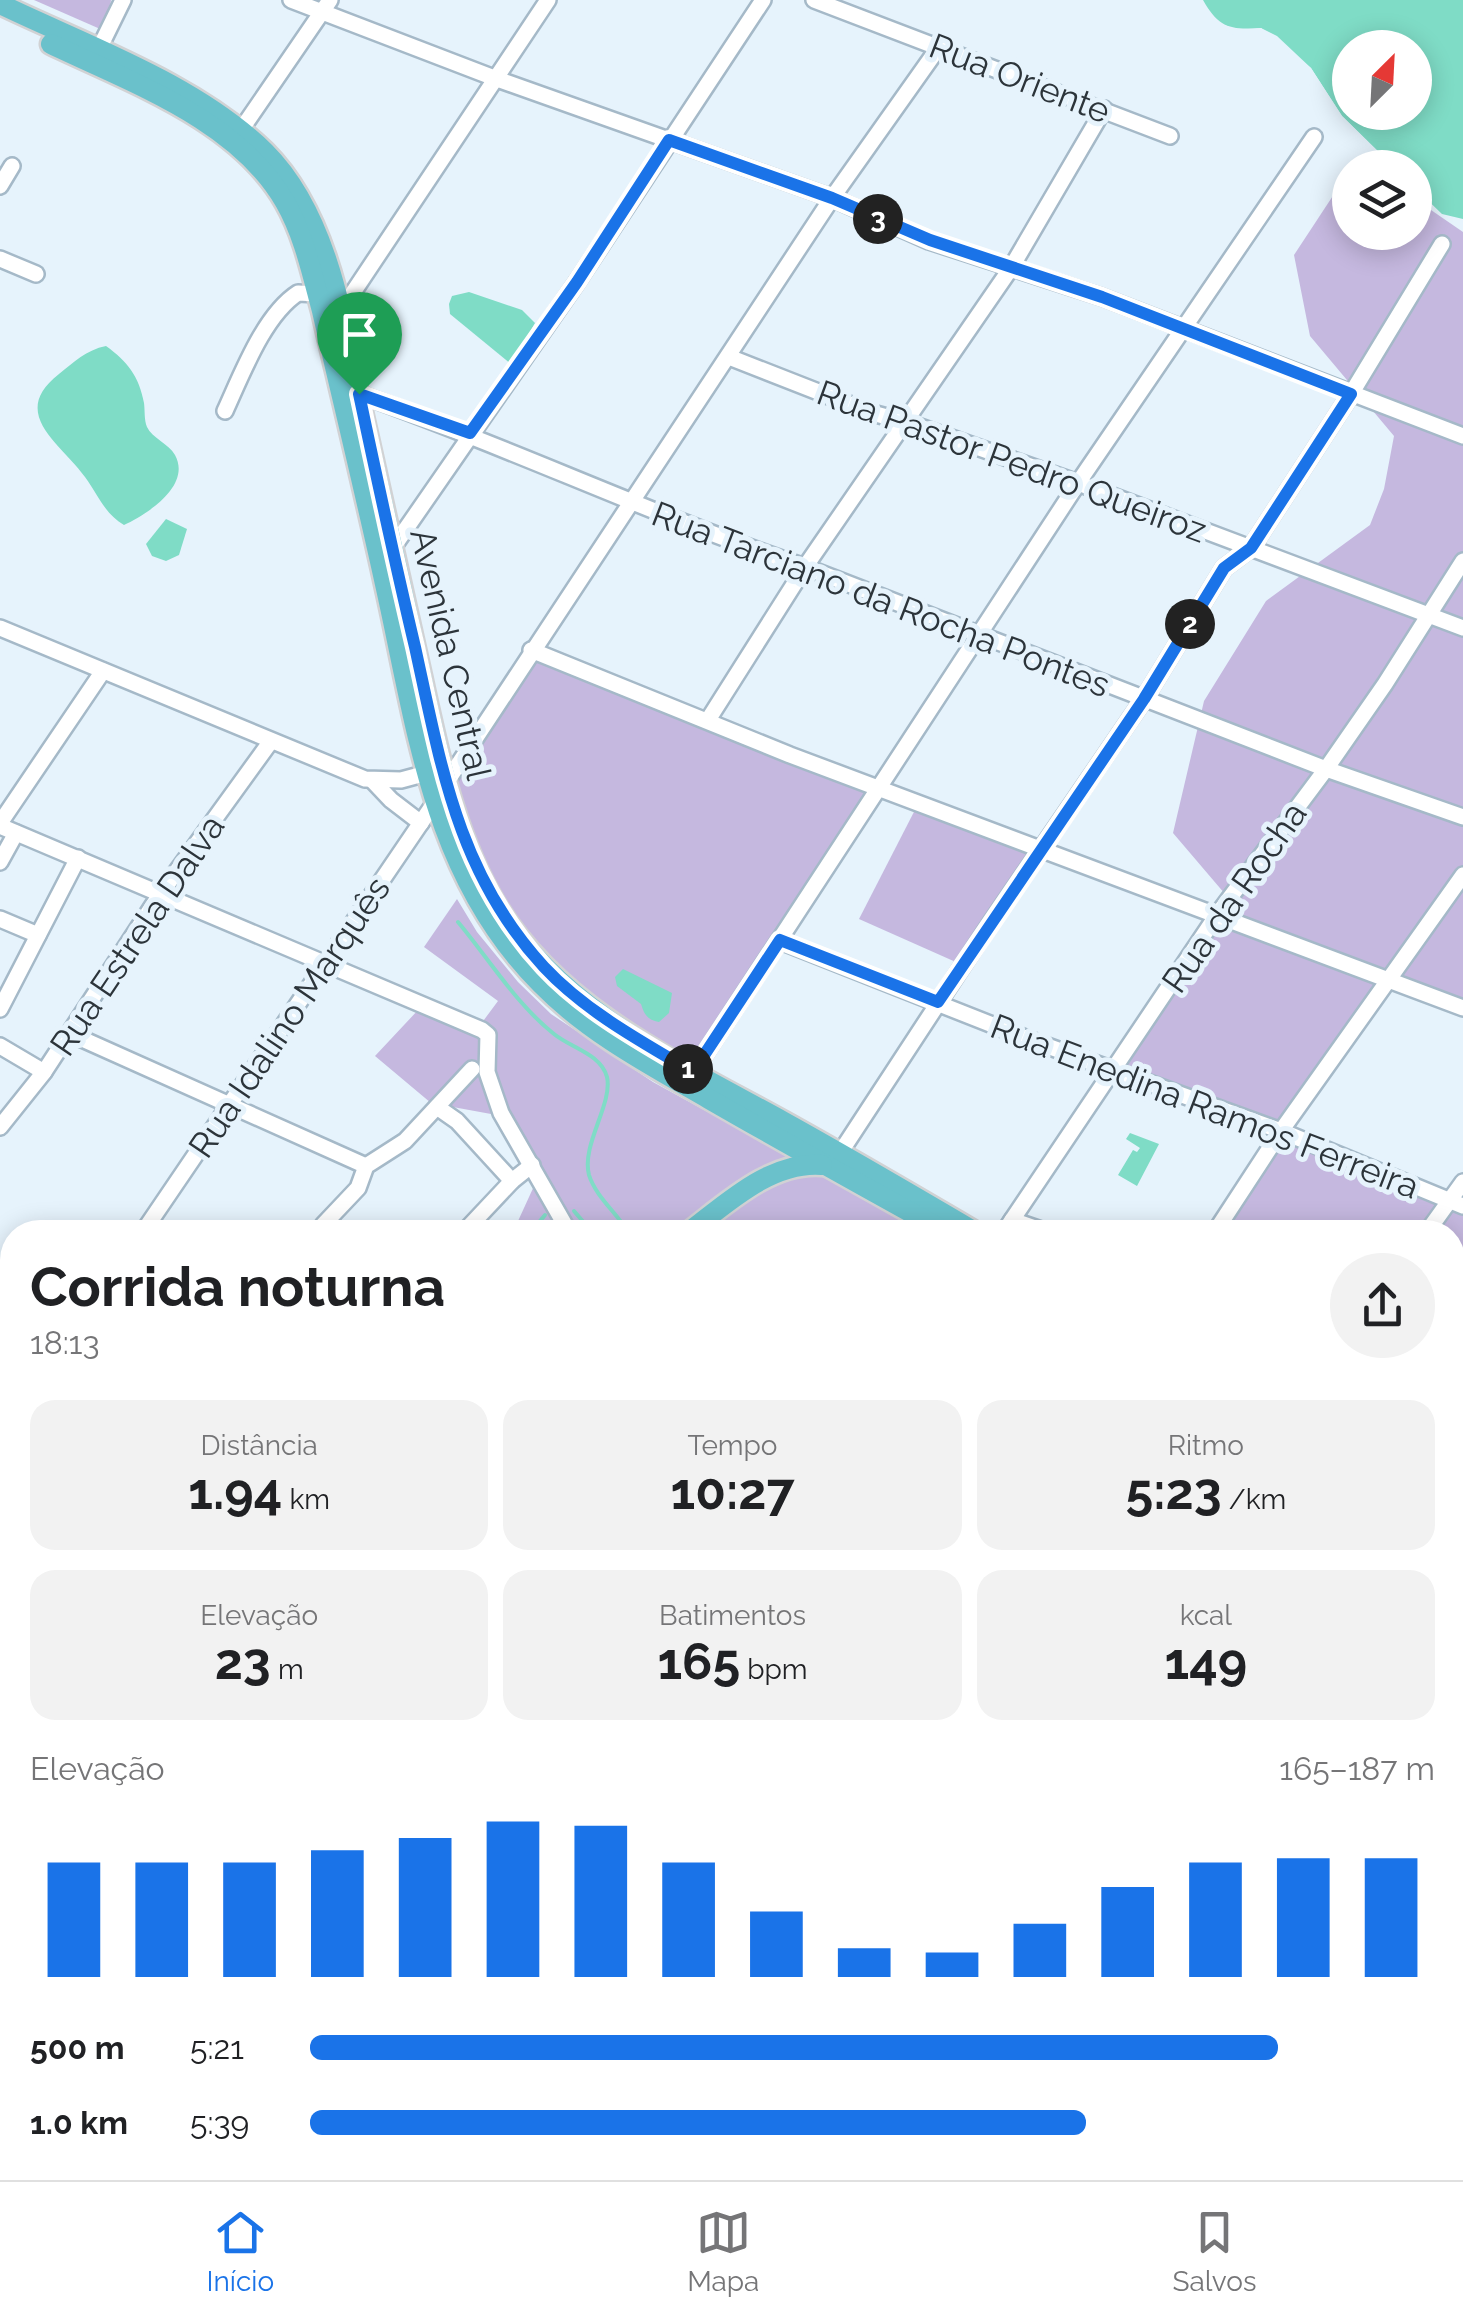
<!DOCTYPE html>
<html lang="pt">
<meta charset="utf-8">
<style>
:root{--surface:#fff;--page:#f2f2f2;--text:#202124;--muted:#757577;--line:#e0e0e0;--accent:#1a73e8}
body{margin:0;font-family:Raleway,sans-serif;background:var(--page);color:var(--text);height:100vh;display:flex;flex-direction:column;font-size:38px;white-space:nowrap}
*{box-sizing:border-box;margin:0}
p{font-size:32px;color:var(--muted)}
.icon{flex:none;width:55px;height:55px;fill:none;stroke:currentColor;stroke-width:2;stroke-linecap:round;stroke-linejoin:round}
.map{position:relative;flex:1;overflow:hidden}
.drawer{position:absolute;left:0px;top:1220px;width:1465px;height:960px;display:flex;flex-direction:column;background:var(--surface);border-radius:40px 40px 0 0;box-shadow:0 5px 25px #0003}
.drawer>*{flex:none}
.needle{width:65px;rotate:24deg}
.controls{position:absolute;left:1332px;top:30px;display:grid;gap:20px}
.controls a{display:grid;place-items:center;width:100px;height:100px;border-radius:50%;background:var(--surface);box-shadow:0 5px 25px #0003;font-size:50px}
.pin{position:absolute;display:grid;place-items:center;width:85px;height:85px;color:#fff;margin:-102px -42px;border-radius:50% 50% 50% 0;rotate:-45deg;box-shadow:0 0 10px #0007}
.pin .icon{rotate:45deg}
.km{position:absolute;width:50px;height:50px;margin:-25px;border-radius:50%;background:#222;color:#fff;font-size:28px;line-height:50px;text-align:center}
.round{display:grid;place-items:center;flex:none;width:105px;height:105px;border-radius:52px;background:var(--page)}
.overview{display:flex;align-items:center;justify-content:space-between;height:170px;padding:0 30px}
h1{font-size:55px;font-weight:700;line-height:75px}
.metrics{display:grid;grid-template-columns:repeat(3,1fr);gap:15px;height:170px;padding:10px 30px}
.metrics div{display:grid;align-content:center;border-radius:25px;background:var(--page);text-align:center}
.metrics b{font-size:50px;font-weight:700}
.metrics small{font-size:28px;font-weight:400}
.metrics p{font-size:28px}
.chart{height:280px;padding:20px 30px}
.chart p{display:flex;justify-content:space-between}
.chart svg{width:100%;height:180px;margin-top:10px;stroke:var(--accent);stroke-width:6}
ul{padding:0 30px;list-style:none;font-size:32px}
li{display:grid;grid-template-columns:160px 120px 1fr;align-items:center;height:75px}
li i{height:25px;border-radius:12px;background:var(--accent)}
.menu{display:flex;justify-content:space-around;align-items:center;height:140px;border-top:2px solid var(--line);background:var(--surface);font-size:28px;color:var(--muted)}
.menu a{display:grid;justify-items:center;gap:5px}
.menu .selected{color:var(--accent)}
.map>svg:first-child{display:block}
</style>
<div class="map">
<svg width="1463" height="2180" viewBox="0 0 1463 2180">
<rect width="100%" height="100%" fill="#e6f3fc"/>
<g fill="#c5b8df">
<polygon points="34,0 111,0 107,32"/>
<polygon points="1342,182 1350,183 1350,232 1415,232 1415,199 1463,232 1463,1000 1452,995 1378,987 1279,1126 1126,1068 1219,920 1254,928 1173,833 1204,701 1266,601 1370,525 1384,489 1394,436 1310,336 1294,255"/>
<polygon points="534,655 875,785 691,1058 679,1056 615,1017 548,961 482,870 453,781"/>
<polygon points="917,806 1029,852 958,963 859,919"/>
<polygon points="457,899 477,932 518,982 551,1014 653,1082 927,1232 513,1232 540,1173 526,1162 491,1114 431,1103 375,1056 419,1009 475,1032 498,1001 424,947"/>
<polygon points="1283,1138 1463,1214 1463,1388 1453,1384 1452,1232 1224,1232"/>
<polygon points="0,1268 12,1273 12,1414 9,1436 12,1469 0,1462"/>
<polygon points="1453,1530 1463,1536 1463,2180 1306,2180 1317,2168 1452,2168"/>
</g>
<g fill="#7fdcc6" fill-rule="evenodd">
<path d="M1203,0H1463V219L1442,214L1415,188V168L1394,167L1342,116L1311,68L1261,28C1230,30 1219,28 1203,0ZM1350,48H1415V112H1350Z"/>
<polygon points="469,292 522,310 535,323 511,364 450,314 449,304 452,296"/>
<path d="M106,346C127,361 139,376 144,403C145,410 144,420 147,427C152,438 169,444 175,455C192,486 146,515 124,525C104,513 99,496 85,477C61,443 8,414 59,374C74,362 86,350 106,346Z"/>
<polygon points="166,519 187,529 179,555 166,561 152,556 146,544"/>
<path d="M623,969L672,993L669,1013L659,1022C647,1020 644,1014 641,1004L617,986L615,977Z"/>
<polygon points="1130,1133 1159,1144 1137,1186 1118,1175 1133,1150 1137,1152 1140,1148 1126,1139"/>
</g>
<polygon fill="#e6f3fc" points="1225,25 1235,30 1261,28 1277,36 1311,68 1342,116 1394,167 1387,168 1339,120 1307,71 1275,40 1260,33 1233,35 1224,29"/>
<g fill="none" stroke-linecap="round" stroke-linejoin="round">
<g stroke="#7fdcc6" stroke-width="4">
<path d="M458,922C489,959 516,1004 554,1034C571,1048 601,1054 607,1077C613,1104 581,1145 589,1175C596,1197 617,1213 628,1232"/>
<polyline points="574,1211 592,1232"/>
<polyline points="531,1232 545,1215"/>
<polyline points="750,1232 756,1232"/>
<polyline points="0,1383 12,1376"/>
</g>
<defs>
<g id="minor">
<polyline points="291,0 497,79 832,198 929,241 1102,297 1463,436"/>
<polyline points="814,0 1170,136"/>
<polyline points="98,51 123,0"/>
<polyline points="241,130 330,0"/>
<polyline points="0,186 12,166"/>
<polyline points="0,259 36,274"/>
<polyline points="340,312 548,0"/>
<polyline points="729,357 872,413 906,422 1078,483 1463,628"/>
<path d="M359,394C509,447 654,516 805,567L1326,769L1463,817"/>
<path d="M225,411C242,374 264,315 298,293L317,294"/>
<polyline points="392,549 577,282 763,0"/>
<polyline points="0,628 365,779 401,780 427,773"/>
<polyline points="531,650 790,755 1463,1008"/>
<polyline points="708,720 805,567 1011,268 1104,109"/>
<polyline points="373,781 391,800 421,823"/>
<polyline points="446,783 832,198 939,47"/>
<polyline points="0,823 103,671"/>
<polyline points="0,826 482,1030 488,1035 487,1072 501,1113 569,1232"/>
<polyline points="0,862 16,833"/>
<polyline points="0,919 38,935"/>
<polyline points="780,941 1028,1039 1281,1131 1463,1206"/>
<polyline points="0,1009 78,858"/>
<polyline points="71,1034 366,1166"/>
<polyline points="0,1046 44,1072"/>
<polyline points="693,1072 1078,483 1314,137"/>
<polyline points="437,1107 457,1121 512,1181"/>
<polyline points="0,1127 44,1072 161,893 271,741"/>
<polyline points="840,1153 992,921 1144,699 1224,568 1251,548 1351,394 1442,244"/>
<polyline points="1012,1220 1047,1232"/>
<polyline points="143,1232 435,802"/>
<polyline points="321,1232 323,1225 358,1188 366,1166 405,1141 472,1069"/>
<polyline points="464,1232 512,1181 532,1165"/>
<polyline points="1004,1232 1217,915 1326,769 1385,684 1463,561"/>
<polyline points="1215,1232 1281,1131 1463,875"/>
<polyline points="1427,1232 1463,1182"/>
<polyline points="1452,1388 1463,1392"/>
<polyline points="0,1568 12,1548"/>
<polyline points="1452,1688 1463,1680"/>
<polyline points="0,1717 12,1699"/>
<polyline points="0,1867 12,1849"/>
<polyline points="0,1930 12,1943"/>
<polyline points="0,2117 12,2124"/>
<polyline points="498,2168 508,2180"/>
<polyline points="640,2168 649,2180"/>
<polyline points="778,2168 788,2180"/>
<polyline points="919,2168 929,2180"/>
<polyline points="1063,2168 1072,2180"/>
<polyline points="28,2180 36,2168"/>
<polyline points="165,2180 182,2168"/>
<polyline points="364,2180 382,2168"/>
<polyline points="733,2180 750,2168"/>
<polyline points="1138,2180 1150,2168"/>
</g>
<g id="major">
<path d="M0,4C87,46 196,84 265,152C326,213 342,313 358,394C377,482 397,570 417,658C436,742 451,832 497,907C561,1011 681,1065 784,1122C849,1158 912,1195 975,1232"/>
<path d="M51,44C132,83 238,120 285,202C304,235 312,274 322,311C343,402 365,493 385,584C417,727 432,875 541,984C589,1033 650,1065 709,1099C787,1144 867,1188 946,1232"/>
<path d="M689,1232C727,1203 771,1161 822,1165"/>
<polyline points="1452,1501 1463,1507"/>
<polyline points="1452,1518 1463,1524"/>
<polyline points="149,2168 150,2180"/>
</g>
</defs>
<use href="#minor" stroke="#a5b9c8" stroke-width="20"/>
<use href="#major" stroke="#d1d2d4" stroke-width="25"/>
<use href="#minor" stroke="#fff" stroke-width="15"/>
<use href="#major" stroke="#6ac1cb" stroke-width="20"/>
</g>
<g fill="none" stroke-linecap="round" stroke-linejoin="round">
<defs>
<path id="route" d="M669,140L832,198L930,240L1102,297L1351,394L1251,548L1224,568L1144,699L938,1002L780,940L693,1072C642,1042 585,1011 544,967C458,874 441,766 415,647C395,563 377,479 359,394L470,433L577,282Z"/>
</defs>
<use href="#route" stroke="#fff" stroke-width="20"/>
<use href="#route" stroke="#1a73e8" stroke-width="12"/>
</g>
<g text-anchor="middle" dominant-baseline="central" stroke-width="10" stroke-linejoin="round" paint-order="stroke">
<g font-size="35" fill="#2c343a" stroke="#e6f3fc">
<text transform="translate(1020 78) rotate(21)">Rua Oriente</text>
<text transform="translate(1012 461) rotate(20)">Rua Pastor Pedro Queiroz</text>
<text transform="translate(881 599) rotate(21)">Rua Tarciano da Rocha Pontes</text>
<text transform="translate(451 654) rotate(77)">Avenida Central</text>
<text transform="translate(1234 897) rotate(-55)">Rua da Rocha</text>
<text transform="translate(137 935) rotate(-56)">Rua Estrela Dalva</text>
<text transform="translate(289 1017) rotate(-56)">Rua Idalino Marquês</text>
<text transform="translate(1205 1106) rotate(21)">Rua Enedina Ramos Ferreira</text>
</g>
</g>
</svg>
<div class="controls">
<a><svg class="needle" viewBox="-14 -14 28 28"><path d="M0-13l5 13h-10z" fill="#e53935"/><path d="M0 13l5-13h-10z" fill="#757577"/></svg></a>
<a><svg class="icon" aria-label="layers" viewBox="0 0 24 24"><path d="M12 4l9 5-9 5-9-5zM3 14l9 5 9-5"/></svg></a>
</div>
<div class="pin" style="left:359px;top:394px;background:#1e9e55"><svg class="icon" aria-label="arrive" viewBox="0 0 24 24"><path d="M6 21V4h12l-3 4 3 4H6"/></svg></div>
<b class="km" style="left:688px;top:1069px">1</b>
<b class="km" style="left:1190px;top:624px">2</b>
<b class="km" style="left:878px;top:219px">3</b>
<section class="drawer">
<div class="overview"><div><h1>Corrida noturna</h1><p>18:13</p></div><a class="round"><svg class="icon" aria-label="share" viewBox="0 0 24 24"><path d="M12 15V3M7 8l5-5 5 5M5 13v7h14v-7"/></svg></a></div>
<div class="metrics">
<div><p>Distância</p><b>1.94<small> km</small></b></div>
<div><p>Tempo</p><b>10:27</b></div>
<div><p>Ritmo</p><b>5:23<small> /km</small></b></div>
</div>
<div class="metrics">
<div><p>Elevação</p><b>23<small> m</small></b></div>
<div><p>Batimentos</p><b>165<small> bpm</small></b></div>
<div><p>kcal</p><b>149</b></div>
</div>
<div class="chart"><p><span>Elevação</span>165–187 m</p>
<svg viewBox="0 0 160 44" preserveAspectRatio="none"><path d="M5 44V16M15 44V16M25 44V16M35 44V13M45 44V10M55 44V6M65 44V7M75 44V16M85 44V28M95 44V37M105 44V38M115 44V31M125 44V22M135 44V16M145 44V15M155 44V15"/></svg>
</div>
<ul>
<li><b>500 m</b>5:21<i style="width:86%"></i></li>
<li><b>1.0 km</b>5:39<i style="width:69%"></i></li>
</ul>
</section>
</div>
<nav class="menu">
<a class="selected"><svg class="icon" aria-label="home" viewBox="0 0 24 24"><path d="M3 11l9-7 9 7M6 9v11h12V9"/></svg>Início</a>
<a><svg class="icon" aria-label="map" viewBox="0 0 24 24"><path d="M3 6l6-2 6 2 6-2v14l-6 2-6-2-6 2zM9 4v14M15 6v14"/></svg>Mapa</a>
<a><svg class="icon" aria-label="saved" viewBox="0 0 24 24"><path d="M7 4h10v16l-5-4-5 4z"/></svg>Salvos</a>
</nav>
